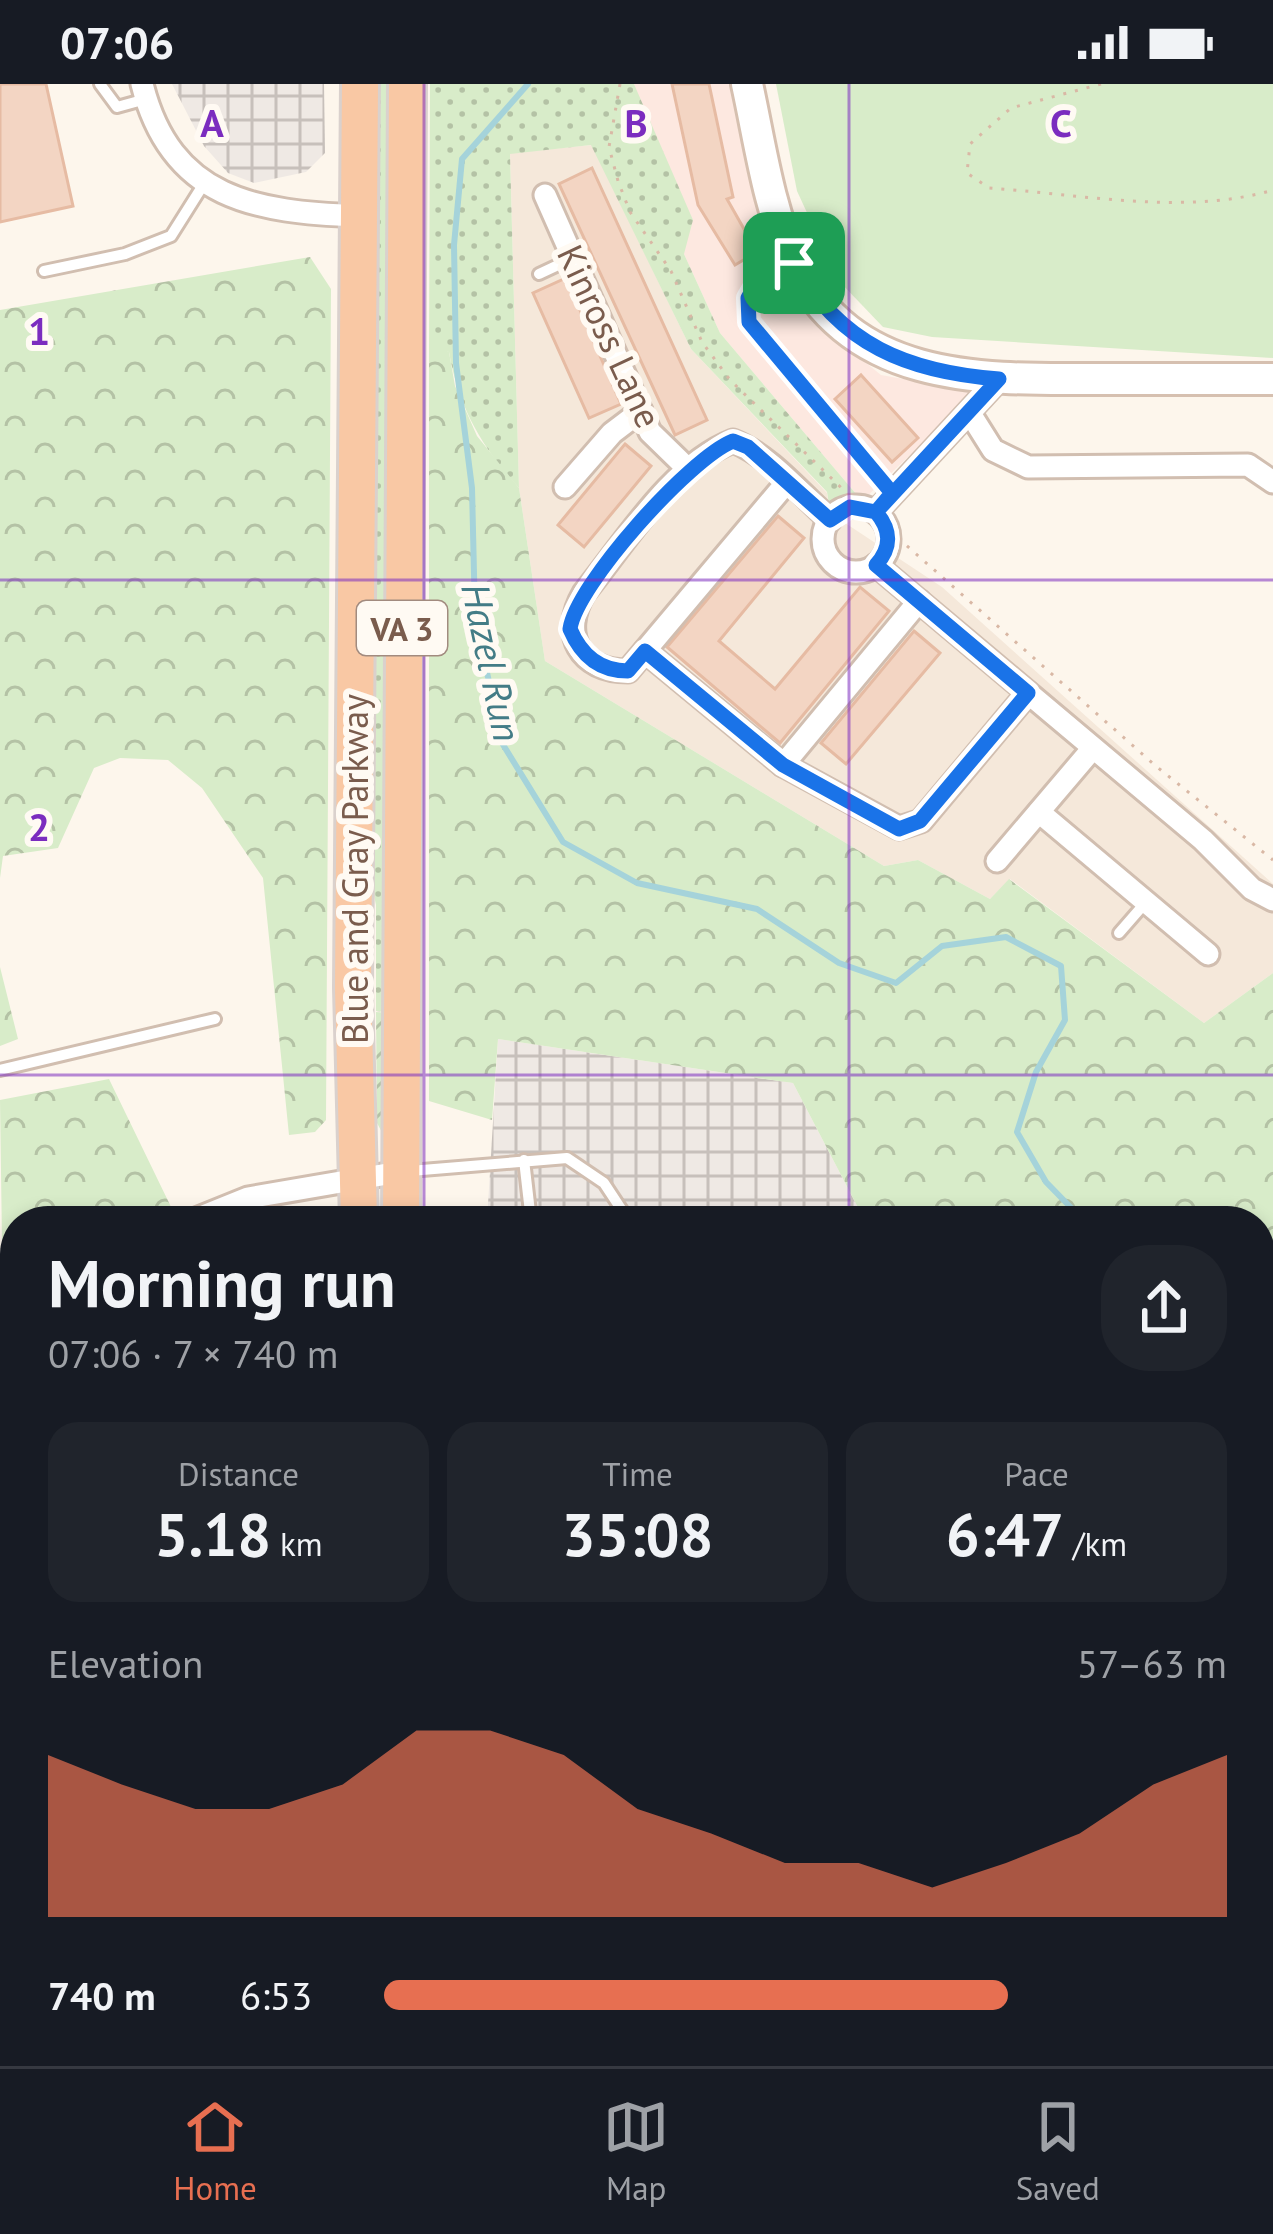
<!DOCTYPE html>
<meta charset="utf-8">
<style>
:root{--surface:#171b24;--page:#20242c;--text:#f1f3f6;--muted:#9ea1a6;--line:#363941;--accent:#e76f51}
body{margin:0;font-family:"PT Sans",sans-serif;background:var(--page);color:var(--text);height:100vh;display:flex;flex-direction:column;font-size:45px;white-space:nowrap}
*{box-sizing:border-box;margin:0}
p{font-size:39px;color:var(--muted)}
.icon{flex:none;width:66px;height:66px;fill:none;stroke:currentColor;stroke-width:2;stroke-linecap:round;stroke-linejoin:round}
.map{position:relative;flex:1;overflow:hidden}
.panel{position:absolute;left:0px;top:1122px;width:1275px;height:861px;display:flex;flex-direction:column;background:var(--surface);border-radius:48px 48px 0 0;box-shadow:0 6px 18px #0003}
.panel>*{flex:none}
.pin{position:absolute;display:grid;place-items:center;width:102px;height:102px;color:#fff;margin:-51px;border-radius:24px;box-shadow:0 6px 18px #0006}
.round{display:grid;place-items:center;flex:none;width:126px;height:126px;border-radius:48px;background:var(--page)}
.headline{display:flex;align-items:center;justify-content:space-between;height:204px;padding:0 48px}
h1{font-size:66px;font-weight:600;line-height:90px}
.figures{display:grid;grid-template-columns:repeat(3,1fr);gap:18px;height:204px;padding:12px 48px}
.figures div{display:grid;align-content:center;border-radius:30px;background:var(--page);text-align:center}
.figures b{font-size:60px;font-weight:600}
.figures small{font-size:33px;font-weight:400}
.figures p{font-size:33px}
.chart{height:336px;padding:24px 48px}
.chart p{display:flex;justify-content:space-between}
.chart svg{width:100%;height:216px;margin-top:12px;fill:var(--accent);opacity:.7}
ul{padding:0 48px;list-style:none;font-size:39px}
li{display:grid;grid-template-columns:192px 144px 1fr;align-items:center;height:90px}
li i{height:30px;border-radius:15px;background:var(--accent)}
.status{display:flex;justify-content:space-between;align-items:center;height:84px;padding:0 60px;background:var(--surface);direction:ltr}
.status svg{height:33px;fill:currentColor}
.menu{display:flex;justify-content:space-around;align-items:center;height:168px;border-top:3px solid var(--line);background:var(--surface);font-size:33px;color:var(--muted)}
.menu a{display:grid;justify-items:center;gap:6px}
.menu .current{color:var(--accent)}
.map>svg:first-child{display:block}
</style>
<div class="status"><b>07:06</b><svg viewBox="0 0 49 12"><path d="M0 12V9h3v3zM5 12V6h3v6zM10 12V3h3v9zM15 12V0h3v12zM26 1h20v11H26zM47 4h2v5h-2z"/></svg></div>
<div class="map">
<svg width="1273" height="1982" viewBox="0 0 1273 1982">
<defs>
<pattern id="industrial-grid" width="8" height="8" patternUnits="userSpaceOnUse" patternTransform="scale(3)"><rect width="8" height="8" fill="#efe9e4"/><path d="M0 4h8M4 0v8" fill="none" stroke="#c7c0bb"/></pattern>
<pattern id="grass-dots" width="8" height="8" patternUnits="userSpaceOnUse" patternTransform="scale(3)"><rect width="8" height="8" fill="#d8ecc9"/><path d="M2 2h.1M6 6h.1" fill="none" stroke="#b4c2a5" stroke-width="1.8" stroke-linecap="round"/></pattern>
<pattern id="forest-crowns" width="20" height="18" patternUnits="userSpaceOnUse" patternTransform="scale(3)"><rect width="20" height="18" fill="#d8ecc9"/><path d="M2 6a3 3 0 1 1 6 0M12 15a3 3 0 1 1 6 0" fill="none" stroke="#b4c2a5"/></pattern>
<pattern id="garden-furrows" width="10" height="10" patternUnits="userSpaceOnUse" patternTransform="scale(3)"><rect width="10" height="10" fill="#d8ecc9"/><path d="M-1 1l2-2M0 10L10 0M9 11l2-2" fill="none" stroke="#b4c2a5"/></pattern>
</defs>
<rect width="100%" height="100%" fill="#fdf6ec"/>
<polygon fill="#f5e8da" points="592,61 691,265 827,409 830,429 942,503 1273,800 1273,889 1204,939 1010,795 990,815 918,776 884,782 545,577 519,404 510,69"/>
<polygon fill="#fde8e0" points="634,0 732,0 766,153 807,231 881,291 976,308 862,417 720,249 684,170"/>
<g fill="url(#industrial-grid)">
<polygon points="172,0 324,0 325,69 306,88 254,99 228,89 204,62"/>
<polygon points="498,955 793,999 865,1137 487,1137"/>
</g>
<g fill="url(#grass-dots)">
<polygon points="372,0 397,0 390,929 376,927 376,821 368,781"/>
<path d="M430,0H634L693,136L684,170L720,249L862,417L829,420L827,408L691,265L591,61L510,70L519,404C482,364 458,322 449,268L429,265Z"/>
<polygon points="15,1338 15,1799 0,1802 0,1352"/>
</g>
<g fill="url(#forest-crowns)">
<polygon points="310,173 331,205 326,1036 315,1048 289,1051 263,794 202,704 168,676 120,674 94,684 58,764 3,772 0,794 0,226"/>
<polygon points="440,264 449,268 455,302 477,352 519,404 545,577 884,782 918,776 990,815 1009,795 1204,939 1273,889 1273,1888 1260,1889 1260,1137 865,1137 793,999 498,955 492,1036 429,1017 429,265"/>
<polygon points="0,883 18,955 0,962"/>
<polygon points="109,995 172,1125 150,1137 15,1137 15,1160 2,1159 0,1016"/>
<polygon points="15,1870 15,1968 181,1968 99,1982 0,1982 0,1873"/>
</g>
<polygon fill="#d8ecc9" points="776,0 1273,0 1273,274 932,253 883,243 838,196 797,107"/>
<polygon fill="url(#garden-furrows)" points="376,928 390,929 384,1052 377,1039"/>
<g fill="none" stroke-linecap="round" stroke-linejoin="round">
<g stroke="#a5d3da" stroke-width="6">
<polyline points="528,0 462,75 454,161 456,279 472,404 475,532 502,659 563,758 637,799 757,825 839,879 896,899 942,862 1006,853 1061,882 1065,936 1036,988 1017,1048 1046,1098 1084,1137"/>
<polyline points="1121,1982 1122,1972"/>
</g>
</g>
<g fill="#f3d5c3" stroke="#e6bba3" stroke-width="3">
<polygon points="0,0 46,0 73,122 0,138"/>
<polygon points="672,0 709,0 733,113 727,115 757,168 735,181 698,121"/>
<polygon points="592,84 707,336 675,351 559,100"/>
<polygon points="566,194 621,320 589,334 533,209"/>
<polygon points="861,291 918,354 892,378 835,315"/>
<polygon points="625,360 651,382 584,463 558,441"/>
<polygon points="778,432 804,454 719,557 775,605 860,503 889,527 780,659 667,563"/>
<polygon points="914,547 940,569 846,680 821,659"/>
</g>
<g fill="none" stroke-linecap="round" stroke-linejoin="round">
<defs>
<g id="service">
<polyline points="100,0 117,23 146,15"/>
<polyline points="779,161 748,214 749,238 892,409"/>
<polyline points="44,187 125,170 171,152 205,98"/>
<polyline points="539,190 571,175"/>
<polyline points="1119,849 1146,818"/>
<polyline points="0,986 215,935"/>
<polyline points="524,1076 531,1137"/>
<polyline points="410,1087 567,1074 604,1099 629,1137"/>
<polyline points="0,1182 15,1181"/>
</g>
<g id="minor">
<path d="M142,0C171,116 256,128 359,132"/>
<polyline points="545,111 650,348 688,385"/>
<polyline points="971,331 993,366 1028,383 1248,381 1273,398"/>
<path d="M787,398L628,587C579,587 560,550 584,509C626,458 670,382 733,357C769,371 801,410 830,436"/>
<polyline points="565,403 612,349 641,327"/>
<circle cx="856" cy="455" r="33"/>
<polyline points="876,428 999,295"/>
<polyline points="876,481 1203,756 1252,805 1273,816"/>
<polyline points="645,567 783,681 899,744 921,737 1028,609"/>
<polyline points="783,681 919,517"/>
<polyline points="1039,728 1208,870"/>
<polyline points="997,777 1093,664"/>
<polyline points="191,1137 248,1114 399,1088"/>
<polyline points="0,1317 15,1306"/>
</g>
<path id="secondary" d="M747,0C760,59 768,123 794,178C850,296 975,296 1089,295C1150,295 1212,295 1273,295"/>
<g id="trunk">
<polyline points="359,1137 353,904 360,0"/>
<polyline points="401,1137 407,0"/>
</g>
</defs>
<use href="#service" stroke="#d1beb0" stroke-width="16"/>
<use href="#minor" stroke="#d1beb0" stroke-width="27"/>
<use href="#secondary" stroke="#d6c0b0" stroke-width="36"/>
<use href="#trunk" stroke="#dad1cd" stroke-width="42"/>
<g stroke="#d9b8a5" stroke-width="3" stroke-dasharray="3 9" stroke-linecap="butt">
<polyline points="620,0 609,63 618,97 630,128 671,187 702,258 730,296 858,420"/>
<path d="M1101,0L1011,24L970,60L967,89L989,104C1079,110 1185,132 1273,106"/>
<polyline points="889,446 1157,683 1273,776"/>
</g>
<use href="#service" stroke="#fff" stroke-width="10"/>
<use href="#minor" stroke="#fff" stroke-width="21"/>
<use href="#secondary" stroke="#fff" stroke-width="30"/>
<use href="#trunk" stroke="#f9c8a4" stroke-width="36"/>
<g stroke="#b9a8c9" stroke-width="6" stroke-dasharray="18 12" stroke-linecap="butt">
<polyline points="0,1841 15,1838"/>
<polyline points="1260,1919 1273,1918"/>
<polyline points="1260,1944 1273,1943"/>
<polyline points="200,1982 316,1969"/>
<polyline points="297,1982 429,1969"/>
<polyline points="408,1982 602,1968"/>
</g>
<defs>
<g id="trunk-bridge">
<polyline points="536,1968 540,1982"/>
<polyline points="564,1968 567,1982"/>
</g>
</defs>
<use href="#trunk-bridge" stroke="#dad1cd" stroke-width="42" stroke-linecap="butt"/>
<use href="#trunk-bridge" stroke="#f9c8a4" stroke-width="36"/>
</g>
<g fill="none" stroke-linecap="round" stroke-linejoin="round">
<defs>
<path id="route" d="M794,179L784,153L748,214L749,238L892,409L876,428L850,423L830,436L748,363L733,357C690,374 576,501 570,545C581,571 599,587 628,587L645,567L783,681L899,745L920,737L1028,609L876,481C892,463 891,446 876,428L999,295C908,288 840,261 794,179"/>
</defs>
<use href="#route" stroke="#fff" stroke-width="24"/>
<use href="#route" stroke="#1a73e8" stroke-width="15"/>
</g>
<path fill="none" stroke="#7b2cbf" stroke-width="3" stroke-opacity="0.55" d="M424,0V1137M849,0V1137M0,496H1273M0,991H1273M0,1486H15M1260,1486H1273M424,1968V1982M849,1968V1982"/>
<g text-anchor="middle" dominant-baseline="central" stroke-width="12" stroke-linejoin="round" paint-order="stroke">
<rect fill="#fffaf3" stroke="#a28b7f" stroke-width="3" x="357" y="517" width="90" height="54" rx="9"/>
<g font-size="33" font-weight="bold" fill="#7a5c4d">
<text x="402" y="544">VA 3</text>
</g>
<g font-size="36" fill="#7a5c4d" stroke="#fffaf3">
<text transform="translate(610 252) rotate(65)">Kinross Lane</text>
<text transform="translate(354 785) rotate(-90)">Blue and Gray Parkway</text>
</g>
<g font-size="39" font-style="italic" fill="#437c86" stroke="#fffaf3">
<text transform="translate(492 578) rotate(78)">Hazel Run</text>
</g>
</g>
<g font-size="39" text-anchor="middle" font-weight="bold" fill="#7b2cbf" stroke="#fffaf3" stroke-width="12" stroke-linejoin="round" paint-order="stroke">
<text x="212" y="53">A</text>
<text x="636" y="53">B</text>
<text x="1061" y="53">C</text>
<text x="39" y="261">1</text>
<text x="39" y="757">2</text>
</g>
</svg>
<div class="pin" style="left:794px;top:179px;background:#1e9e55"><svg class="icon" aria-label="arrive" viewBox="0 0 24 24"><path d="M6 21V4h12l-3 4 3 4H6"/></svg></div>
<section class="panel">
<div class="headline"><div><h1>Morning run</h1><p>07:06 · 7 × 740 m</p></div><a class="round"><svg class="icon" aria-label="share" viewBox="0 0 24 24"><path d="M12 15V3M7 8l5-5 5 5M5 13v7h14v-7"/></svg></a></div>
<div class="figures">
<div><p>Distance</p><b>5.18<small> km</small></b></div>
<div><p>Time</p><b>35:08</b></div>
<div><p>Pace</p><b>6:47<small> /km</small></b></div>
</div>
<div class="chart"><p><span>Elevation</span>57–63 m</p>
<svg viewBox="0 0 160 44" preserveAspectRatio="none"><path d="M0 44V11L10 17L20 22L30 22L40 17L50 6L60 6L70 11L80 22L90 27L100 33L110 33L120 38L130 33L140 27L150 17L160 11V44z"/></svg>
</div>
<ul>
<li><b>740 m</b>6:53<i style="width:74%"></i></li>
</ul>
</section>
</div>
<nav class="menu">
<a class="current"><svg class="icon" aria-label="home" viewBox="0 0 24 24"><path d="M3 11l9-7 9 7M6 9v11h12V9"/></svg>Home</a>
<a><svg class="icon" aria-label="map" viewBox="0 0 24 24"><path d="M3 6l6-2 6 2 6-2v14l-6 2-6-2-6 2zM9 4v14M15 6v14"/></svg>Map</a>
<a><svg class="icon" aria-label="saved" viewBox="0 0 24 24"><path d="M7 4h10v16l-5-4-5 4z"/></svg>Saved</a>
</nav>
